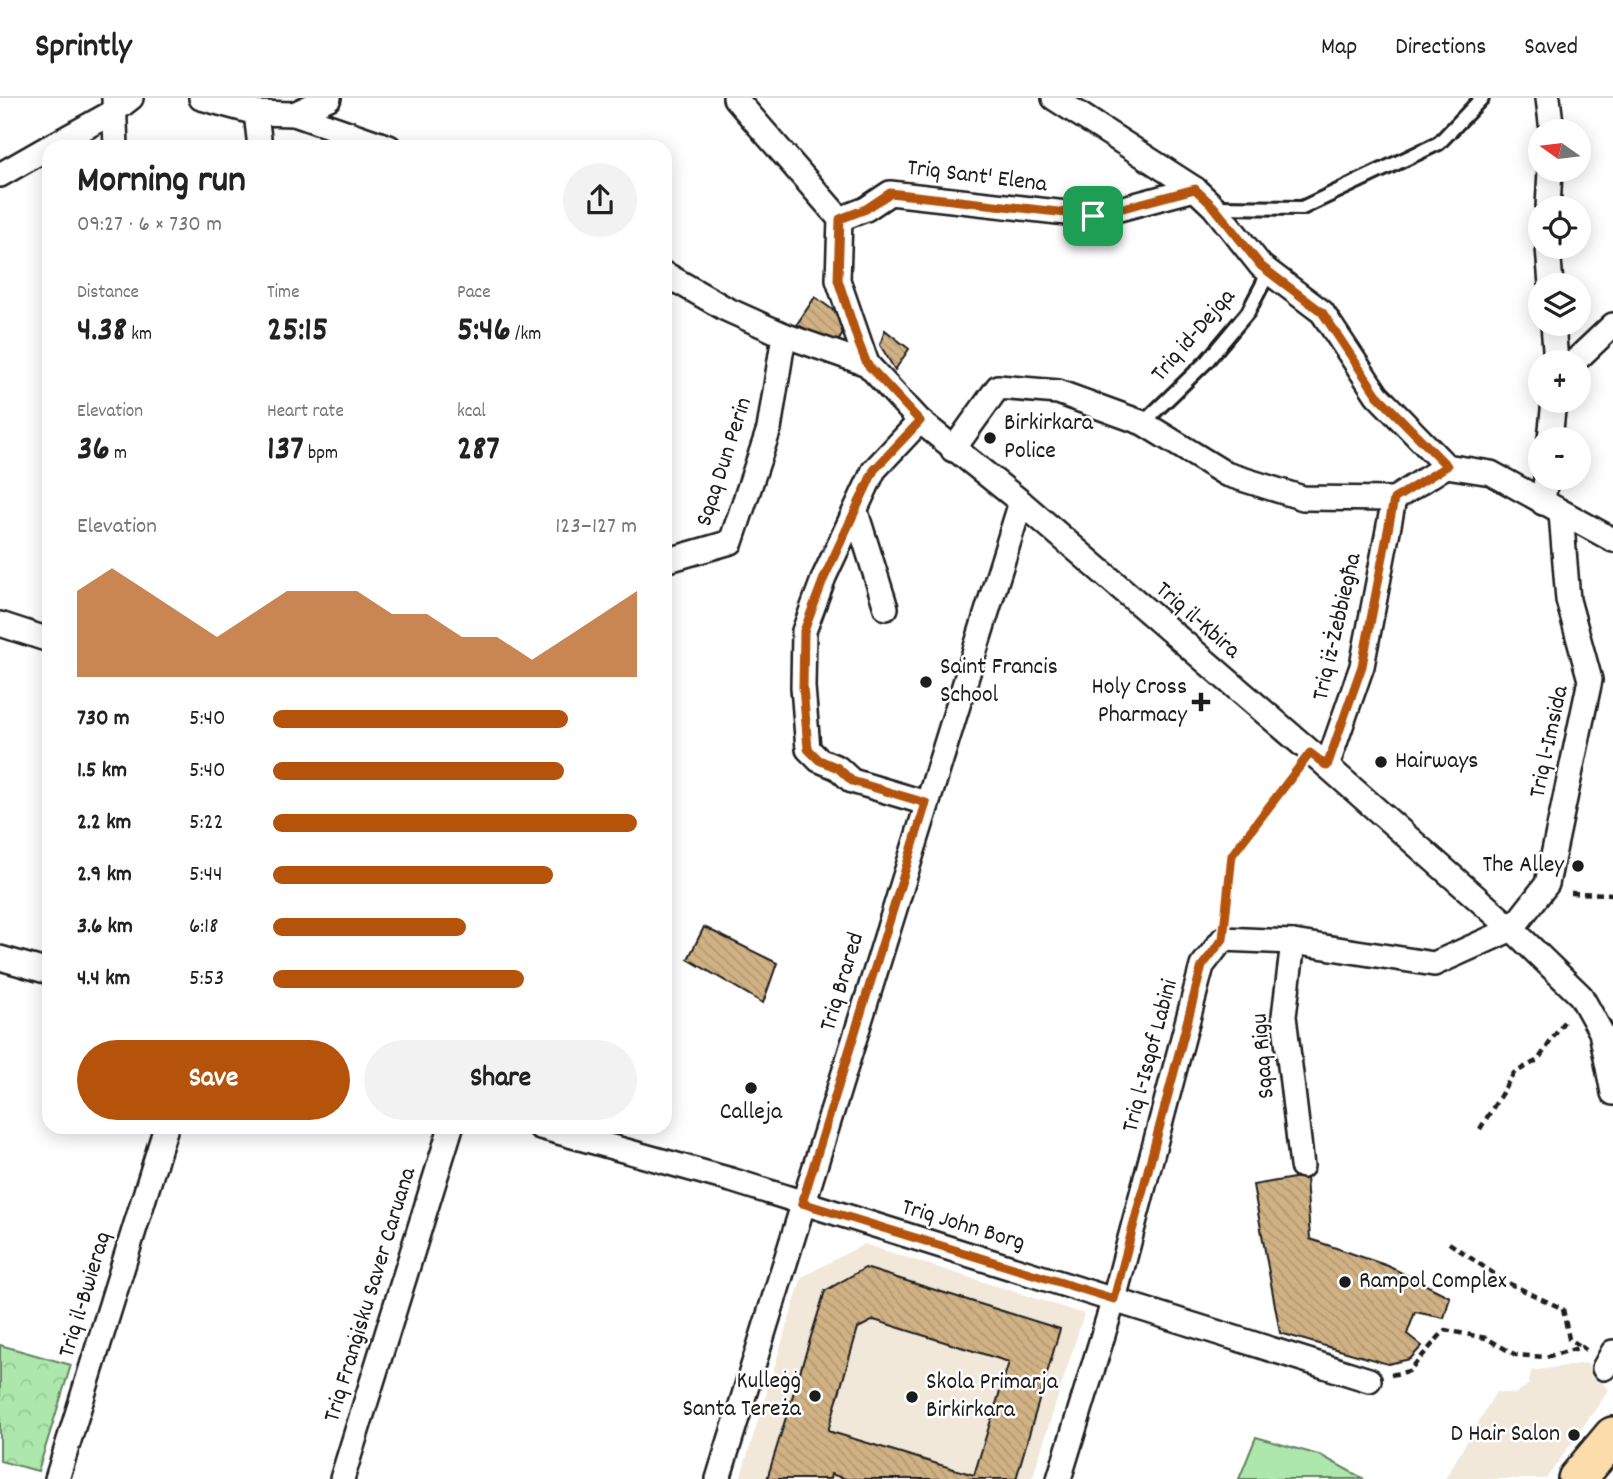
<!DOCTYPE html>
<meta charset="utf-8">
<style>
:root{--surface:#fff;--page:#f2f2f2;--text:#222;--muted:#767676;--line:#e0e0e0;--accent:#b45309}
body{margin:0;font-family:Dekko,sans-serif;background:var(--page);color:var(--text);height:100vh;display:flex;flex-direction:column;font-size:26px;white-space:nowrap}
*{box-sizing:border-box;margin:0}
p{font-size:23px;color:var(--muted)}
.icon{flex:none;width:38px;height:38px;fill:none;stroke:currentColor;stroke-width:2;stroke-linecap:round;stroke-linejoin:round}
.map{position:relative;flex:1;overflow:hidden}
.details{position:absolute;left:42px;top:42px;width:630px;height:994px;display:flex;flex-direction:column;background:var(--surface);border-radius:21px;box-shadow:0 4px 18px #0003}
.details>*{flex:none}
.needle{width:46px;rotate:284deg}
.controls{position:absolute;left:1528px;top:21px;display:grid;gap:14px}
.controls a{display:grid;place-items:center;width:63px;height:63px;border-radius:50%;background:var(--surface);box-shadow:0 4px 18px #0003;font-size:35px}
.pin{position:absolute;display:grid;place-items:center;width:60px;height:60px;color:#fff;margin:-30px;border-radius:14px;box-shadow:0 4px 10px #0006}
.round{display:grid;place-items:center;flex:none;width:74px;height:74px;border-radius:37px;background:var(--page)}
.summary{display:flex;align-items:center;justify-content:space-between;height:119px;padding:0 35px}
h1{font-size:38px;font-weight:700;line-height:52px}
.figures{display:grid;grid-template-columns:repeat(3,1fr);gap:10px;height:119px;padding:7px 35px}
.figures div{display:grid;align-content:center}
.figures b{font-size:35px;font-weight:700}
.figures small{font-size:19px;font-weight:400}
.figures p{font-size:19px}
.chart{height:196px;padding:14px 35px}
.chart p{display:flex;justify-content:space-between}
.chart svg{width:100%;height:126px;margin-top:7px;fill:var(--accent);opacity:.7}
.button{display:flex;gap:14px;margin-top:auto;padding:14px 35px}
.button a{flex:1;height:80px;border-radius:42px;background:var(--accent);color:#fff;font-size:28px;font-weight:700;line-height:80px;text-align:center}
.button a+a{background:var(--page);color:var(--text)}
ul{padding:0 35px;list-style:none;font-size:23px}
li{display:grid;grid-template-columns:112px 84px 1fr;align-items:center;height:52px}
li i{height:18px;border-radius:9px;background:var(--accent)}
header{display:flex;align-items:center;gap:42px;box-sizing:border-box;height:98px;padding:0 35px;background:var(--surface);border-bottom:2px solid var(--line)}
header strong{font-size:33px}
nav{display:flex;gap:38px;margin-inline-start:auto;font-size:24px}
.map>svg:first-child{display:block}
</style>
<header>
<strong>Sprintly</strong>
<nav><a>Map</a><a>Directions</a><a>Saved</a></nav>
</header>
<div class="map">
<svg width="1613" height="1381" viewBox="0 0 1613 1381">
<defs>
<pattern id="forest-crowns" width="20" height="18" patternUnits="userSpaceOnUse" patternTransform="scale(1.75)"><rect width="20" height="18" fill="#ade7ac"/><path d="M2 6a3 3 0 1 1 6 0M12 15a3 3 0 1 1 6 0" fill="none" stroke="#94c693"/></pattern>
<pattern id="building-back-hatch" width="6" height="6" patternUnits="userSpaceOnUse" patternTransform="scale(1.75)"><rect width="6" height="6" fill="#d1b285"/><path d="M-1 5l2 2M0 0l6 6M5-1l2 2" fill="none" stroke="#b39872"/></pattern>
</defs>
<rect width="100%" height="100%" fill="#fff"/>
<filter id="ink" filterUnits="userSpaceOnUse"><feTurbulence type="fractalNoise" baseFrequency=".0143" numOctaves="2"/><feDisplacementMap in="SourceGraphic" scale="14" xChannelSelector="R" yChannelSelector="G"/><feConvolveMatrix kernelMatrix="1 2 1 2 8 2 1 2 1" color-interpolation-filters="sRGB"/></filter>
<g filter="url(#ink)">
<g fill="#f1e8da">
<polygon points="864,1146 1084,1216 1032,1381 740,1381 802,1179"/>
<polygon points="1586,1265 1609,1292 1546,1381 1445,1381 1496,1294 1515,1296 1529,1286 1531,1273"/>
</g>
<polygon fill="url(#forest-crowns)" stroke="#648264" stroke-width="2" points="0,1247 71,1267 38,1373 0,1363"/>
<polygon fill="#ade7ac" stroke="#648264" stroke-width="2" points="1256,1339 1322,1358 1364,1381 1239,1381"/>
<g fill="url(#building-back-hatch)" stroke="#1c1c1c" stroke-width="2" fill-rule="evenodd">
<polygon points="815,199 844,220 847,229 837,245 827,244 797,226"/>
<polygon points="885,232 909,251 895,272 880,247"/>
<polygon points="704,829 777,865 763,905 688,861"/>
<polygon points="1306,1078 1310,1141 1388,1168 1450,1199 1444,1220 1415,1214 1407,1236 1422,1248 1410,1261 1388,1266 1280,1235 1253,1087"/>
<path d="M865,1170L1060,1231L1016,1381H846L831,1376L830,1381H767L825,1193ZM874,1222L1009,1264L974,1377L828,1333L858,1230Z"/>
</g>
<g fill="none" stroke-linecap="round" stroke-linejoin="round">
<defs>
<g id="service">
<polyline points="1215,109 1302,110 1439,45 1482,0"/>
<polyline points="1143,325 1206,264 1248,214 1269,174"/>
</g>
<g id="minor">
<polyline points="114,0 116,49"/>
<polyline points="201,0 256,15 294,16 389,49"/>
<polyline points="735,0 840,121 838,182 867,266"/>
<polyline points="1054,0 1195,91 1214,109 1261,168 1322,214 1377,297 1446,368 1491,375 1613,442"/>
<polyline points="1548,0 1552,33"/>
<polyline points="256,15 260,49"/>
<polyline points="294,16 329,0"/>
<polyline points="50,49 113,14 131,0"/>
<polyline points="0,77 49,49"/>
<polyline points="1548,110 1550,72"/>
<polyline points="840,121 866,111 890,95 1093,118 1195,91"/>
<polyline points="1548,149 1551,187"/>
<polyline points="665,176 726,211 784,237 867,266 920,323 1021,404 1327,668 1512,831 1581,898 1601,934 1613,995"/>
<polyline points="1553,226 1556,264"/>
<polyline points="1574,264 1613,227"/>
<polyline points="920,323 874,372 824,479 804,533 803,589 808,651 819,662 838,670 852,683 926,705"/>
<polyline points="1550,341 1554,303"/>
<polyline points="953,352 998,289 1058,294 1143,325 1226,376 1303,400 1394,401 1446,368"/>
<polyline points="1543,405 1546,380"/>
<polyline points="856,414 886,510"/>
<polyline points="665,463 731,444 769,331 784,237"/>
<polyline points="0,526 49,542"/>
<polyline points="1327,668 1362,568 1394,401"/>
<polyline points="1293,844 1284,918 1302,1068"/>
<polyline points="0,860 49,874"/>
<polyline points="540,1029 731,1082 1369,1282"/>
<polyline points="1604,1270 1613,1254"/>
<polyline points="57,1381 166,1029"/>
<polyline points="342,1381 451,1029"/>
<polyline points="718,1381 1021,404"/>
<polyline points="1059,1381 1114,1201 1202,868 1223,841 1293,844 1434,866 1512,831 1547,786 1590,582 1568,502 1561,415"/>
</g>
<polyline id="primary" points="1577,1381 1613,1338"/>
</defs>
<use href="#service" stroke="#1c1c1c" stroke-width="18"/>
<use href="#minor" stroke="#1c1c1c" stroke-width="28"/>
<use href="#primary" stroke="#1c1c1c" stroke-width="42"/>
<g stroke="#1c1c1c" stroke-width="4.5" stroke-dasharray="7 5" stroke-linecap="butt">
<polyline points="1571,795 1613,796"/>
<polyline points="1226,816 1232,757 1297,672"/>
<polyline points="1480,1031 1514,975 1538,962 1565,922"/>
<polyline points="1449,1145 1506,1184 1563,1211 1569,1241 1582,1249"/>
<polyline points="1391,1277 1409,1273 1445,1232 1486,1240 1516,1257 1546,1259 1582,1249 1586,1252"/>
</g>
<use href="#service" stroke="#fff" stroke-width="12"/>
<use href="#minor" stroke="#fff" stroke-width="23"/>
<use href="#primary" stroke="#fddcac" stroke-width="37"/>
</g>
</g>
<g fill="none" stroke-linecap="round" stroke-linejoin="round" filter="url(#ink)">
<defs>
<polygon id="route" points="1195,91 1214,109 1261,168 1322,214 1377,297 1447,368 1394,401 1362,568 1327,668 1310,655 1232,757 1223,841 1202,868 1114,1201 802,1105 926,705 852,683 838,670 819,662 808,651 803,589 804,533 824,480 874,372 920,323 867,266 859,246 838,182 840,121 866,111 890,95 1093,118"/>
</defs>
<use href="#route" stroke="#fff" stroke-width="14"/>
<use href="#route" stroke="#b45309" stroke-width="9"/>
</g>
<g fill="#1c1c1c" stroke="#fff" stroke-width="2.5">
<circle cx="990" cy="340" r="7"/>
<circle cx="926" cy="584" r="7"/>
<path d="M1197.5 593.5h7v7h7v7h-7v7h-7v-7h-7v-7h7z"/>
<circle cx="1381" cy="664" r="7"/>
<circle cx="1578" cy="768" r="7"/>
<circle cx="751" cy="990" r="7"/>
<circle cx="1345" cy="1184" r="7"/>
<circle cx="815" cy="1298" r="7"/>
<circle cx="912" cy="1299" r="7"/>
<circle cx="1574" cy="1337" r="7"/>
</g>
<g text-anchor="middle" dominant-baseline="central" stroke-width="5" stroke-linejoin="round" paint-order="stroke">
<g font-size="24" fill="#1c1c1c" stroke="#fff">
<text transform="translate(977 79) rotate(7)">Triq Sant' Elena</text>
<text transform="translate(1194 238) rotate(-49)">Triq id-Dejqa</text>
<text transform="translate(725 364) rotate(-72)">Sqaq Dun Perin</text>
<text transform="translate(1197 523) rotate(41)">Triq il-Kbira</text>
<text transform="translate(1338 529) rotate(-77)">Triq iż-Żebbiegħa</text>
<text transform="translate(1550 644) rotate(-78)">Triq l-Imsida</text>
<text transform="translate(843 884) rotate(-73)">Triq Brared</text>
<text transform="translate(1151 958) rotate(-75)">Triq l-Isqof Labini</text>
<text transform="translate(1264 958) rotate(-95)">Sqaq Rigu</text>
<text transform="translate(963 1128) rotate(17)">Triq John Borg</text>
<text transform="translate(86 1197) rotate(-73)">Triq il-Bwieraq</text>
<text transform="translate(371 1197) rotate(-73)">Triq Franġisku Saver Caruana</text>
</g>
<g font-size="24" fill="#1c1c1c" stroke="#fff" text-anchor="start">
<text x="1004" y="326">Birkirkara<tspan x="1004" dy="28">Police</tspan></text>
<text x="940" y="570">Saint Francis<tspan x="940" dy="28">School</tspan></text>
<text x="1187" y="590" text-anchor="end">Holy Cross<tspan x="1187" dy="28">Pharmacy</tspan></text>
<text x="1395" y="664">Hairways</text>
<text x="1564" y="768" text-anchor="end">The Alley</text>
<text x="751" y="1015" text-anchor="middle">Calleja</text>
<text x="1359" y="1184">Rampol Complex</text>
<text x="801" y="1284" text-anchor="end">Kulleġġ<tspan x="801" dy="28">Santa Tereża</tspan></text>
<text x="926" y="1285">Skola Primarja<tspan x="926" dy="28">Birkirkara</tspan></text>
<text x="1560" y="1337" text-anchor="end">D Hair Salon</text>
</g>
</g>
</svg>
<div class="controls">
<a><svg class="needle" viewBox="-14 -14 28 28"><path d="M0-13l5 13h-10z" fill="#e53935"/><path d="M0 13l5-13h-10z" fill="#767676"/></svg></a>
<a><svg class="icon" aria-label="locate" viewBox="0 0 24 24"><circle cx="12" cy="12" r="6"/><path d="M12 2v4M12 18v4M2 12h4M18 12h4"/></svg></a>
<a><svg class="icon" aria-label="layers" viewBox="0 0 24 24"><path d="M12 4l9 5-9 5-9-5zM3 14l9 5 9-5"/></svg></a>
<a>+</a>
<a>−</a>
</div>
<div class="pin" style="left:1093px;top:118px;background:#1e9e55"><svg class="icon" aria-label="arrive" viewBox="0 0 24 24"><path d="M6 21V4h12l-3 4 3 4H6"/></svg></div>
<section class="details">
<div class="summary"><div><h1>Morning run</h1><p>09:27 · 6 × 730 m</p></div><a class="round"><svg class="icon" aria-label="share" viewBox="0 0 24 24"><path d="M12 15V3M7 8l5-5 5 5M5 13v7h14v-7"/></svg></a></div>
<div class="figures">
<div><p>Distance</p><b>4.38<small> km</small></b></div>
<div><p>Time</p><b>25:15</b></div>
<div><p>Pace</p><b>5:46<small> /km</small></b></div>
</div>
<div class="figures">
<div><p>Elevation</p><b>36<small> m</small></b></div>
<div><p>Heart rate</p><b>137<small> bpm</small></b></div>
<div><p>kcal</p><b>287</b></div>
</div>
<div class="chart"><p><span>Elevation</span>123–127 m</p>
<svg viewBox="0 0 160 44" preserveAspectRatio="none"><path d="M0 44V14L10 6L20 14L30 22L40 30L50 22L60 14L70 14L80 14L90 22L100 22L110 30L120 30L130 38L140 30L150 22L160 14V44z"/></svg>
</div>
<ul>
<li><b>730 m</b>5:40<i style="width:81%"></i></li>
<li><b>1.5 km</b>5:40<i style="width:80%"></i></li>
<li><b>2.2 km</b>5:22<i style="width:100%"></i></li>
<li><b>2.9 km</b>5:44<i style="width:77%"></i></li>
<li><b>3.6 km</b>6:18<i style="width:53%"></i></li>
<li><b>4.4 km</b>5:53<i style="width:69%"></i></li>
</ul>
<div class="button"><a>Save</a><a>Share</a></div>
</section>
</div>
